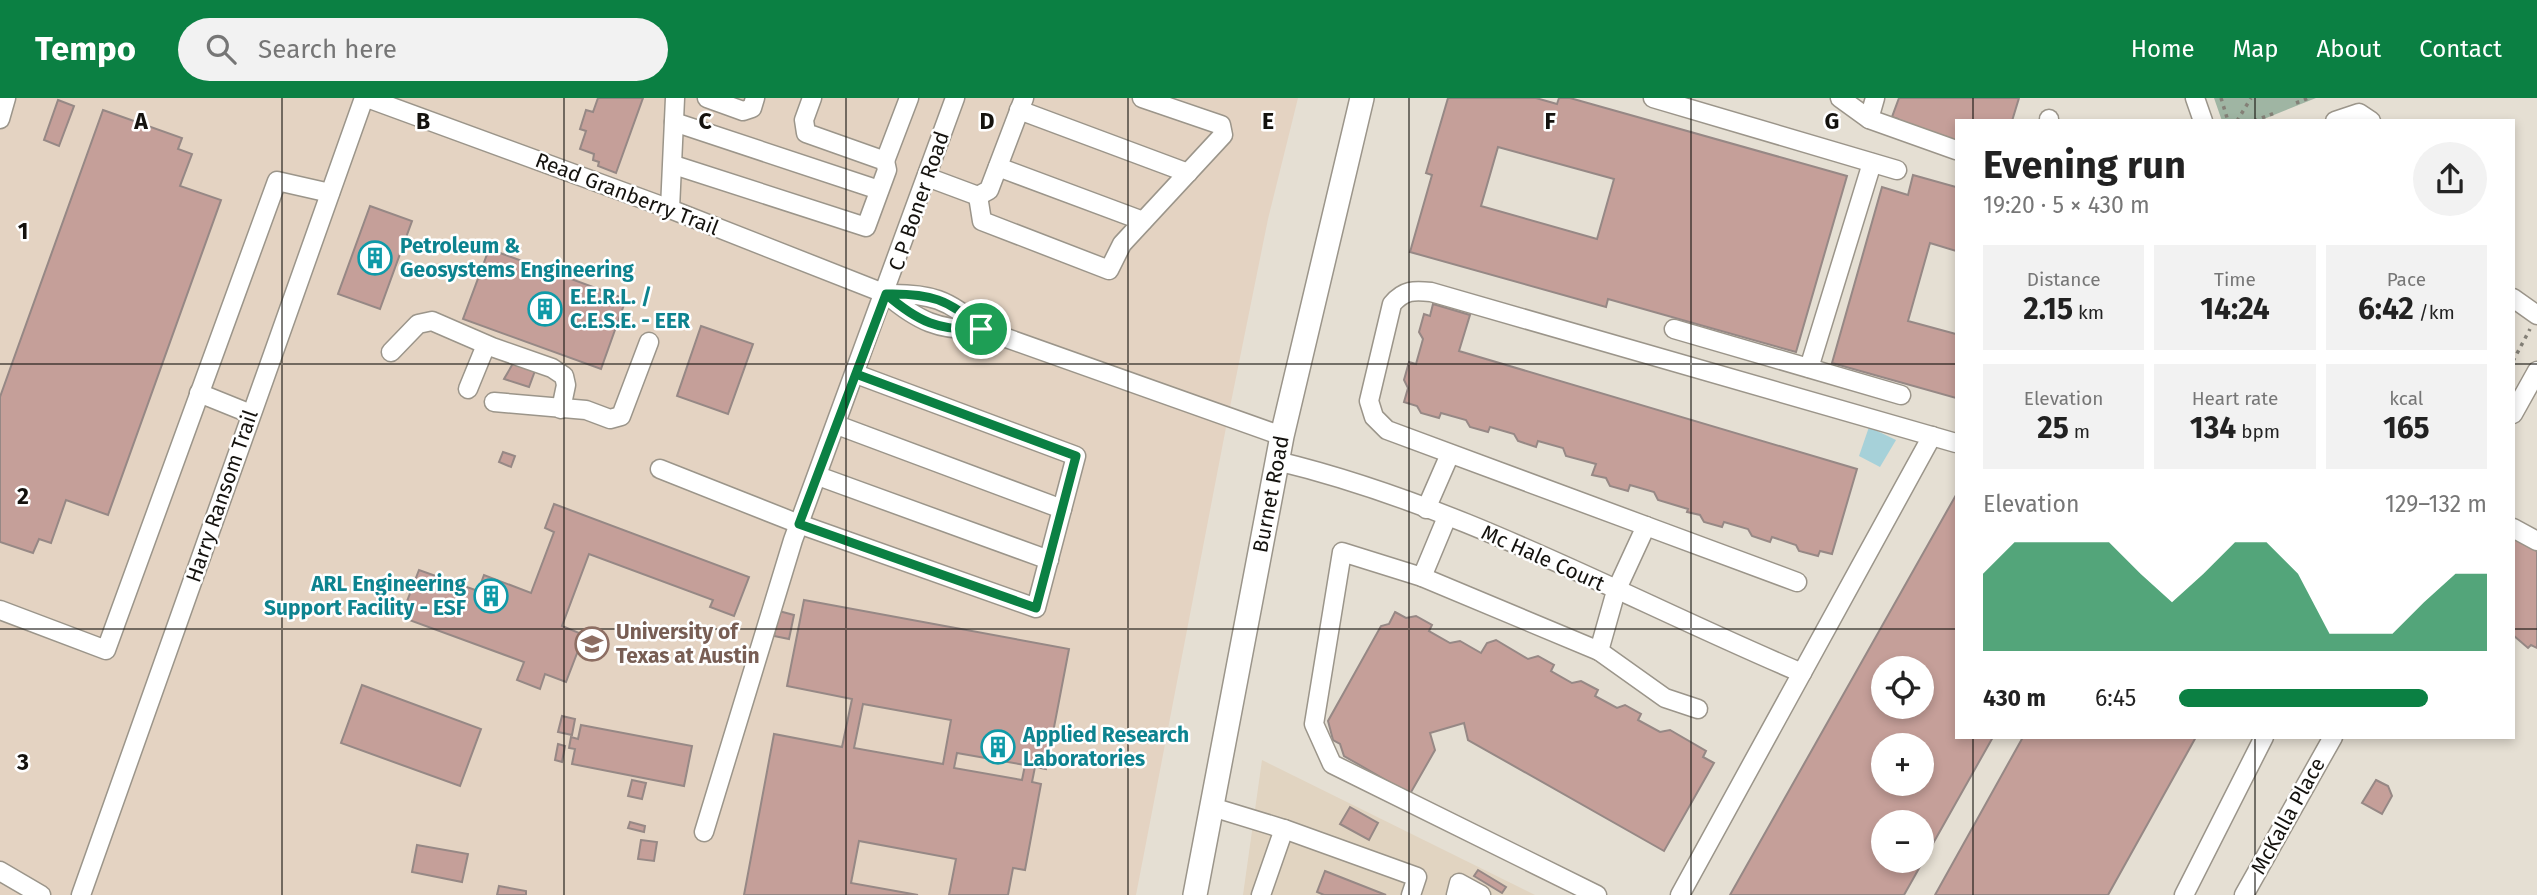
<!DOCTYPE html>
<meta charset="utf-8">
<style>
:root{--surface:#fff;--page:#f2f2f2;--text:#222;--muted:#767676;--accent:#0b8043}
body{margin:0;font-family:"Fira Sans",sans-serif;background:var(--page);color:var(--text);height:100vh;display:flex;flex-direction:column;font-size:26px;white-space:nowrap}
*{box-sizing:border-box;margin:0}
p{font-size:23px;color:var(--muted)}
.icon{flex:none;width:38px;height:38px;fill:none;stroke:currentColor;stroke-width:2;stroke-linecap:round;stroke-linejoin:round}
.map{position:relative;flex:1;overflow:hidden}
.drawer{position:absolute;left:1955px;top:21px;width:560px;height:620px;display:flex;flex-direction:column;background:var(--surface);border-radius:0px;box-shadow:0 4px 10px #0003}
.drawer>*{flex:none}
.tools{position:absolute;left:1871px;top:558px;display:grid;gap:14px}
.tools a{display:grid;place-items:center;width:63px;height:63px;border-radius:50%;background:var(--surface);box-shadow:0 4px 10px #0003;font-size:35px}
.pin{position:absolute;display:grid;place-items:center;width:60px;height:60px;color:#fff;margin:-30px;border:4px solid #fff;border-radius:50%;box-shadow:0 2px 7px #0007}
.round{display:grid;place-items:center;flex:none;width:74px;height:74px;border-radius:37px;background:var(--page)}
.headline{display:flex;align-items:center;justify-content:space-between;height:119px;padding:0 28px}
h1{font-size:38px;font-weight:700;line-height:52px}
.metrics{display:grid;grid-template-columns:repeat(3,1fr);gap:10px;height:119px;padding:7px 28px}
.metrics div{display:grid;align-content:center;border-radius:0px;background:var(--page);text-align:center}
.metrics b{font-size:30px;font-weight:700}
.metrics small{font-size:19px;font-weight:400}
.metrics p{font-size:19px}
.chart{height:196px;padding:14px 28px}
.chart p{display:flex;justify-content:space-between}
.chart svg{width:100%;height:126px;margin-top:7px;fill:var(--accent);opacity:.7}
ul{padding:0 28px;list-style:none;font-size:23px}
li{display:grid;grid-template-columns:112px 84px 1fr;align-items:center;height:52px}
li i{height:18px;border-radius:9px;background:var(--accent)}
header{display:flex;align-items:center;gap:42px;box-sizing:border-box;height:98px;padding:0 35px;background:var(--accent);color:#fff}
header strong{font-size:33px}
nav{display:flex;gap:38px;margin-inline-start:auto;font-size:24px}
.search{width:490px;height:63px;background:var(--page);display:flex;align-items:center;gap:18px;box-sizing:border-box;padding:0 24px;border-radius:38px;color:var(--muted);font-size:26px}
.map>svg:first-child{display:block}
</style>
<header>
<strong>Tempo</strong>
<div class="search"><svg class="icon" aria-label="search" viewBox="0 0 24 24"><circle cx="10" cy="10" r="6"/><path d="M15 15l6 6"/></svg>Search here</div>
<nav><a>Home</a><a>Map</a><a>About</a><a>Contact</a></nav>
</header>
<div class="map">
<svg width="2537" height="797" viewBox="0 0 2537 797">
<rect width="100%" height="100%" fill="#e5dfd3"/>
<polygon fill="#e1d4c1" points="1262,662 1535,797 1243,797"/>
<polygon fill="#e4d3c2" points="0,0 1298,0 1268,121 1228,319 1136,797 0,797"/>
<polygon fill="#9fb5a3" points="2214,0 2316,0 2259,23 2222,23"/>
<polygon fill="#a6d1d9" points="1869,329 1896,342 1880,369 1859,358"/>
<g fill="#c59f99" stroke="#968885" stroke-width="2" fill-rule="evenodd">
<polygon points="598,0 643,0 616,75 598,68 599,64 593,62 594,56 580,51 586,33 580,31 586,12 593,14"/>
<path d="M1448,0H1536L1557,6L1559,0H1570L1847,78L1796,254L1608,201L1606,209L1410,154L1432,77L1426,75ZM1498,49L1614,81L1597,141L1481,108Z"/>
<polygon points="1899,0 2019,0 2012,23 1956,23 1956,43 1897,25 1898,21 1892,19"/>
<polygon points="58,2 74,8 59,48 44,42"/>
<polygon points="103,12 182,40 178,51 192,56 180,88 221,102 108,417 66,402 51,445 39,441 33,455 0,444 0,299"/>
<polygon points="1913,77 1956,89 1956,153 1930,145 1908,223 1956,236 1956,300 1832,265 1882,89 1908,97"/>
<polygon points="370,108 412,123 380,211 338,196"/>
<polygon points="489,151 626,201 601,271 463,221"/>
<polygon points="1433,206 1470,217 1459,253 1857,371 1832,456 1820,453 1818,458 1799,453 1796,447 1772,439 1770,444 1752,438 1748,431 1724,424 1722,429 1704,424 1700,417 1687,414 1688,411 1658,402 1654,394 1630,387 1628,393 1610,388 1606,380 1592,377 1596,366 1566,358 1563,350 1538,343 1536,349 1518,343 1514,336 1490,329 1488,334 1470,329 1466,322 1441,315 1439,320 1421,315 1417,308 1404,304 1408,290 1404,282 1409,264 1416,266 1423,241 1419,234 1424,216 1430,218"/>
<polygon points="701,228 753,246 728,316 677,298"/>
<polygon points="515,262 536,270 529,289 504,281"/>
<polygon points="503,354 515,358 511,369 499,364"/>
<path d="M1956,397V639H1993L1904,797H1730ZM1883,570H1922V609H1883ZM1883,648H1922V686H1883ZM1883,724H1922V763H1883Z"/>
<polygon points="554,406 749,479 734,518 710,509 713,502 589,456 562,528 584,537 566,584 545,576 540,591 517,582 524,564 401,519 419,472 478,493 484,477 531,495 554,434 545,430"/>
<polygon points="2513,440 2537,453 2537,550 2531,547 2528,550 2513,537"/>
<path d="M804,502L1069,551L1046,671L1035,669L1032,684L1041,686L1025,772L1013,770L1008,797H949L956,761L859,743L851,785L918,797H744L774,636L842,649L852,601L787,588ZM863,606L951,622L943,666L854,650ZM957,655L1025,667L1022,682L954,670Z"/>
<polygon points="779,513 794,517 789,541 774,538"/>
<polygon points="1395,514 1406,520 1416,518 1432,527 1429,533 1450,545 1460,543 1481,555 1487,545 1496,542 1528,561 1538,558 1554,567 1551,573 1572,585 1581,583 1598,592 1595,598 1617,610 1625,607 1641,616 1638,622 1660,634 1670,632 1706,653 1703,659 1714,665 1664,753 1468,642 1464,625 1430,635 1435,652 1410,696 1344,658 1340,646 1333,642 1328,623 1381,528 1389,526"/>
<polygon points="362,587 481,631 460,688 341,645"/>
<polygon points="562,618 575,621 572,637 558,634"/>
<polygon points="581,627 692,648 684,688 572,666 575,651 569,650 571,639 578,641"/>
<polygon points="2023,639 2196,639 2108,797 1935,797"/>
<polygon points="558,646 565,648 562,664 555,662"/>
<polygon points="632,682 646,685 642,701 628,698"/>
<polygon points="2376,682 2388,688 2392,698 2382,716 2362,705"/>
<polygon points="1350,709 1378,725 1369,742 1340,726"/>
<polygon points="630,724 645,728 644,734 628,730"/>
<polygon points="641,742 657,744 654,763 638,761"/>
<polygon points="417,747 468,756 462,784 412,774"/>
<polygon points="1478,772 1506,789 1502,795 1474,778"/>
<polygon points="1325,773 1386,797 1324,797 1317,794"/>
<polygon points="499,788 526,793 526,797 497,797"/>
</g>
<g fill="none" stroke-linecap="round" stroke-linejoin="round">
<defs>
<g id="minor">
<path d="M367,0L670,111L886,196C918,223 939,233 981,231L1282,338"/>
<polyline points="707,0 743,13 752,10 755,0"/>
<polyline points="1653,0 1897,72"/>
<polyline points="1840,0 1869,21 1956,52"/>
<polyline points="2195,0 2203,23"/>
<polyline points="1019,12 1188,75"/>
<polyline points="0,21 6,0"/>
<polyline points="1869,21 1875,0"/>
<polyline points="2049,23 2049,21"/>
<polyline points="2335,23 2359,15 2371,23"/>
<polyline points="674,24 879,92"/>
<polyline points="885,63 909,0"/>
<polyline points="674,67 866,129 887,72 885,63 806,35 804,22 812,0"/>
<polyline points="998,69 1143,123"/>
<polyline points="927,79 978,98 989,92 1024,0"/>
<polyline points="978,98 982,123 1109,172 1122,146 1223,37 1221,27 1142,0"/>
<polyline points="670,111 675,0"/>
<path d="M886,196C929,195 950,201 981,231"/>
<polyline points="2513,200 2537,217"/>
<polyline points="1674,231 1901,297"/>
<polyline points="391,254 418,226 432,223 492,249 552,270 564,278 566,287 561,311"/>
<polyline points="1809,270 1872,65"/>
<polyline points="468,291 486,247"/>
<polyline points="199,295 251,316"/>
<polyline points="494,304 586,312 610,321 621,318 649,244"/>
<polyline points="2513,316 2537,273"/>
<polyline points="837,327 1062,411"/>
<path d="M1277,363C1461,407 1629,502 1802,575"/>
<polyline points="660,371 799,426 1036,510 1076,358 856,276"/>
<polyline points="818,378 1049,462"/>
<polyline points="1426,411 1450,356"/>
<polyline points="1447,419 1422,479 1342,454 1314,626 1332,666 1597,797"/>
<polyline points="1646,428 1797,484"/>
<polyline points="2513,430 2537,443"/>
<path d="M1422,479L1599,553L1616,493L1646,428L1387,332L1374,319L1369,303L1392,206C1404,192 1414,192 1431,194L1956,345"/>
<polyline points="0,512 106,552 277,83 330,95"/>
<polyline points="1599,553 1665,600 1698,611"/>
<polyline points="1212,709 1284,731 1417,779 1411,797"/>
<polyline points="704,734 793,442 955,0"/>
<polyline points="0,773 41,797"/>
<polyline points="81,797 364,0"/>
<polyline points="1261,797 1284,731"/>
<polyline points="1456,797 1459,785 1481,797"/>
<polyline points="1680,797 1932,338"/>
<polyline points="2184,797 2264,639"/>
<polyline points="2244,797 2333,639"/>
</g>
<g id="major">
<path id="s1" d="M1195,797L1282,338L1362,0"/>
</g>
</defs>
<use href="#minor" stroke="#9b958a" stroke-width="21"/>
<use href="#major" stroke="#9b958a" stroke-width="26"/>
<g stroke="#848077" stroke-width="3.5" stroke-dasharray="3.5 5" stroke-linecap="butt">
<polyline points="2221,0 2228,23"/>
<polyline points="2296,5 2309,0"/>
<polyline points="2237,23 2251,0"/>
<polyline points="2254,23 2277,14"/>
<polyline points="2513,263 2530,231"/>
</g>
<use href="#minor" stroke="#fff" stroke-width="18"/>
<use href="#major" stroke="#fff" stroke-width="23"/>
</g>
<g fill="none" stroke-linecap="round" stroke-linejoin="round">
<defs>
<path id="route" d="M981,231C939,233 918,224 886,196L856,276L1076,358L1036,510L799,426L886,196C929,195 950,201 981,231"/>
</defs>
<use href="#route" stroke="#fff" stroke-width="14"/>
<use href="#route" stroke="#0b8043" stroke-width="9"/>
</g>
<path fill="none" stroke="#14120e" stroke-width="2" stroke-opacity="0.55" d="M282,0V797M564,0V797M846,0V797M1128,0V797M1409,0V797M1691,0V797M1973,0V23M2255,0V23M0,266H1956M2513,266H2537M0,531H1956M2513,531H2537M1973,639V797M2255,639V797"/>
<defs>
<symbol id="building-ring" viewBox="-11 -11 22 22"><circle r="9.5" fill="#fff" stroke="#0f9aa8" stroke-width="1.5"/><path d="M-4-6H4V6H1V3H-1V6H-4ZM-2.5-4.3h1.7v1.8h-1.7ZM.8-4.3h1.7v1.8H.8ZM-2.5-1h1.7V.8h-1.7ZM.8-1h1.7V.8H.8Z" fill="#0f9aa8"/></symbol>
<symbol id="university-ring" viewBox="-11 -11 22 22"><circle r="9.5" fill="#fff" stroke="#8d6e63" stroke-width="1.5"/><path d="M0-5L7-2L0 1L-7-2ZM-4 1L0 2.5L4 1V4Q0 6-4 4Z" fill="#8d6e63"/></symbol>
</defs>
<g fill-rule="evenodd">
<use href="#building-ring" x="356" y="141" width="38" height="38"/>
<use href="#building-ring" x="526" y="192" width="38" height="38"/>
<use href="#building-ring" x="472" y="479" width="38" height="38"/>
<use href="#university-ring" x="573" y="527" width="38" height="38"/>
<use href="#building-ring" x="979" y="630" width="38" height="38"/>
</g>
<g text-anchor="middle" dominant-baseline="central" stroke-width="5" stroke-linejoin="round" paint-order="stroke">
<g font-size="21" fill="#14120e" stroke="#fff">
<text transform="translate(627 96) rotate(21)">Read Granberry Trail</text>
<text transform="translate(919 103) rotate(-71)">C P Boner Road</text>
<text stroke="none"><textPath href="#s1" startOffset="408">Burnet Road</textPath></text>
<text transform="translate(222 398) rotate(-71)">Harry Ransom Trail</text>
<text transform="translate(1543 460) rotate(24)">Mc Hale Court</text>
<text transform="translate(2288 718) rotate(-61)">McKalla Place</text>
</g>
<g font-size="21" font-weight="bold" fill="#0d838f" stroke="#fff" text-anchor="start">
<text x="400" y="148">Petroleum &amp;<tspan x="400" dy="24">Geosystems Engineering</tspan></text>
<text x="570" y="199">E.E.R.L. /<tspan x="570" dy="24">C.E.S.E. - EER</tspan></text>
<text x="466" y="486" text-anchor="end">ARL Engineering<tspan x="466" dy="24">Support Facility - ESF</tspan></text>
<text x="1023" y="637">Applied Research<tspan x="1023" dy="24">Laboratories</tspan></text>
</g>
<g font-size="21" font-weight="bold" fill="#785e54" stroke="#fff" text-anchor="start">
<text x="616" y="534">University of<tspan x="616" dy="24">Texas at Austin</tspan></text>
</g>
</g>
<g font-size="23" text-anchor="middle" font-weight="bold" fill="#14120e" stroke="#fff" stroke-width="5" stroke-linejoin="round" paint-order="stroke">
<text x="141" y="31">A</text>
<text x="423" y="31">B</text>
<text x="705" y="31">C</text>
<text x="987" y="31">D</text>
<text x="1268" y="31">E</text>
<text x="1550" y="31">F</text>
<text x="1832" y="31">G</text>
<text x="23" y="141">1</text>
<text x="23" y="406">2</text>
<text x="23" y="672">3</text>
</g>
</svg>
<div class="tools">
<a><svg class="icon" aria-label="locate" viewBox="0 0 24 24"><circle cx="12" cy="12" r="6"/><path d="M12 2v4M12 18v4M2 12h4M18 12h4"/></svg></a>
<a>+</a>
<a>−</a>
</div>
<div class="pin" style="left:981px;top:231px;background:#1e9e55"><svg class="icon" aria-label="arrive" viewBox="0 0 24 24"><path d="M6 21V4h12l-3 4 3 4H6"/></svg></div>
<section class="drawer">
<div class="headline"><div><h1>Evening run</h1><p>19:20 · 5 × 430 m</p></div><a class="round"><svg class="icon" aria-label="share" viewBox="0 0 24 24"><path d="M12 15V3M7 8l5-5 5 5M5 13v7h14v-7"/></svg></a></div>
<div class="metrics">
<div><p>Distance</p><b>2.15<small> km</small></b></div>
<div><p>Time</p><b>14:24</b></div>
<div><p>Pace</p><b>6:42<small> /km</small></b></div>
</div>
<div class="metrics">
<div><p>Elevation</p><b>25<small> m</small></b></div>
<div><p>Heart rate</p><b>134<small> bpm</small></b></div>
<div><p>kcal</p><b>165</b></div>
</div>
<div class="chart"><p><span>Elevation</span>129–132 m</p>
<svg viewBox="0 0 160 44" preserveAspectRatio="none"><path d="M0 44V17L10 6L20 6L30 6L40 6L50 17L60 27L70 17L80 6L90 6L100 17L110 38L120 38L130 38L140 27L150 17L160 17V44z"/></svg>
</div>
<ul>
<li><b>430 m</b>6:45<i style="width:81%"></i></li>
</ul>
</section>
</div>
